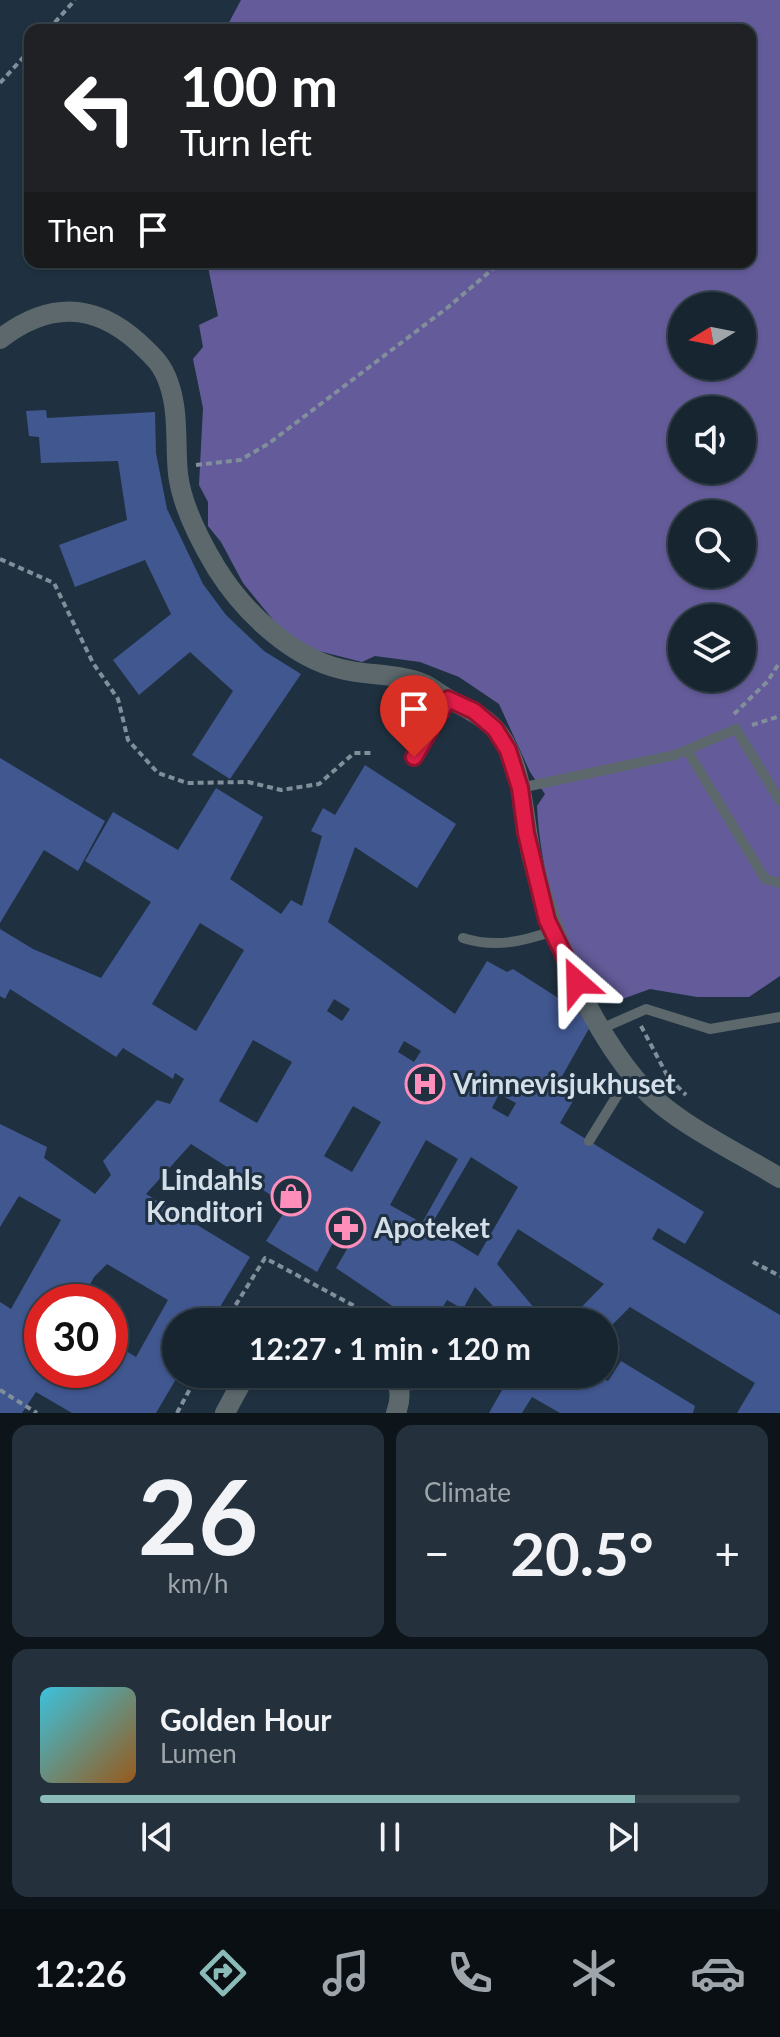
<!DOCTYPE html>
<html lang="en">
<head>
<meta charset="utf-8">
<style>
	:root { --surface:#172530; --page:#24313c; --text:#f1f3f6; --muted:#9ea5ab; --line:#36424c; --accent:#8bbbb9 }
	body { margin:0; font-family:Lato,sans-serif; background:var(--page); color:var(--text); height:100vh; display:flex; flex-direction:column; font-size:30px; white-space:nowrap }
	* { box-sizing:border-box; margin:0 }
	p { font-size:26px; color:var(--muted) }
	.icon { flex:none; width:44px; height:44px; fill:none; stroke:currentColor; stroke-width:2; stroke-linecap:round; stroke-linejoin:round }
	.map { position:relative; height:1413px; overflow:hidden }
	.sheet { display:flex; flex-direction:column; gap:12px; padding:12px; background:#0d141a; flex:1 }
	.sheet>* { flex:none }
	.guide { position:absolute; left:24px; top:24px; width:732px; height:244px; border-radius:16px; box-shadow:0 2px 6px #0004,0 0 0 2px var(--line); background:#202124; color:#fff; overflow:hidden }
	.needle { width:52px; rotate:260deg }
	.tools { position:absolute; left:668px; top:292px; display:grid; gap:16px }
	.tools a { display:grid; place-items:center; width:88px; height:88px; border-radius:50%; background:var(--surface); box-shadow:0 2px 6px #0004,0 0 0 2px var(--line); font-size:40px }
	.speed { position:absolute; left:24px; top:1284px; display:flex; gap:16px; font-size:40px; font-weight:700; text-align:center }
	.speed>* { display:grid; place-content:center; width:104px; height:104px; border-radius:50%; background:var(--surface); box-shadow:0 2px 6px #0004,0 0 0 2px var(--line); line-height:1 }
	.speed .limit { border:12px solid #d22; background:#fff; color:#111 }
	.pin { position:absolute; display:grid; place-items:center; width:68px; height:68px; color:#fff; margin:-82px -34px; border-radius:50% 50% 50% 0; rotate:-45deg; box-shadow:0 0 8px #0007 }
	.pin .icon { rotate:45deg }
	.me { position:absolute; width:88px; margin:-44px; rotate:335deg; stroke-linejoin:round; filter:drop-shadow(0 0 6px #0008) }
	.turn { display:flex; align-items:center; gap:28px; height:168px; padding:0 24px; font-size:36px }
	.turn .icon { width:104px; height:104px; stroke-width:2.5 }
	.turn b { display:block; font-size:56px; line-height:68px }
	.then { display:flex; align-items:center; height:76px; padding:0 24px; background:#0003; gap:16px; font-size:30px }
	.big { font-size:60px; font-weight:700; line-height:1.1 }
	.sheet .tile { flex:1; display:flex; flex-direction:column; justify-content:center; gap:12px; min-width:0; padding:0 28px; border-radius:16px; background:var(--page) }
	.sheet .dial { align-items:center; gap:0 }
	.dial b { font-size:104px; line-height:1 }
	.song { display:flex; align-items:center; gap:24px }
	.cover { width:96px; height:96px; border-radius:12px; background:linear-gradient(135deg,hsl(190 70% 55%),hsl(30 70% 35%)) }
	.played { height:8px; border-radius:4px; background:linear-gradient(90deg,var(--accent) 85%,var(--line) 85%) }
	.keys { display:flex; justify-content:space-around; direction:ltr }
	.heat { display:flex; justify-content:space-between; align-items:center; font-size:44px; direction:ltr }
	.sheet .tiles { flex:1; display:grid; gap:12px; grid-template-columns:1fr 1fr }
	.tile:last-child { grid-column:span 2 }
	.trip { position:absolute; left:162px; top:1308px; width:456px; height:80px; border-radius:40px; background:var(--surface); box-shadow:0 2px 6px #0004,0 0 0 2px var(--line); font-weight:700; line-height:80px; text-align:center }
	.tab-bar { display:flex; height:128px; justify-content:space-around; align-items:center; background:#090f13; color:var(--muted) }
	.tab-bar .icon { width:56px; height:56px }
	.tab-bar .selected { color:var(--accent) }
	.tab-bar b { font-size:36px; color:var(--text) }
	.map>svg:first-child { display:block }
</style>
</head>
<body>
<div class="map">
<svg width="780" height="1413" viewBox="0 0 780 1413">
	<rect width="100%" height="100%" fill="#1f3140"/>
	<path fill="#645c9a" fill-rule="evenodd" d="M241 0H780V976L749 997H697L650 989 617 1001 599 995C560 944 540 870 537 806L545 794 530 772 499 704 459 677 420 662 375 656 362 662 311 649 287 637 243 583 221 542 208 526V502L199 485 203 408 193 359 203 347 199 325 218 316 207 262H750V30H225ZM682 306H742V366H682ZM682 410H742V470H682ZM682 514H742V574H682ZM682 618H742V678H682Z"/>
	<g fill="#405790" fill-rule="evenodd">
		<polygon points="46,410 47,418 155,412 156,453 167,509 203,584 226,615 264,651 301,674 230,779 192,755 233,691 190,652 139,695 113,660 171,614 145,560 75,587 59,545 127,520 118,461 41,463 39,437 29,436 26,411"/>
		<polygon points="0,758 105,821 78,871 44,850 0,923"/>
		<path d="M365 765 456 824 417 888 355 847 328 922 455 1014 487 961 507 972 513 969 577 1010 591 1025 561 1078 580 1089 560 1123 704 1212 685 1244 658 1228 652 1239 780 1315V1413H737L755 1383 630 1307 604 1333V1322H567L604 1284 518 1229 497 1264 546 1322H508L475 1287 463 1309 447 1300 434 1322H416L336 1268 350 1244 338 1234 317 1272 266 1241 288 1206 191 1144 146 1194 250 1257 211 1322H176V1374H179L156 1413H72L36 1392 22 1413H0V1302L11 1309 61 1220 19 1196 0 1227V1124L47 1147 44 1158 95 1194 111 1175 103 1161 157 1100 170 1104 184 1079 175 1073 173 1079 123 1048 116 1057 10 989 5 999 0 996V929L33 949 101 978 151 902 85 861 113 812 178 850 216 788 263 817 230 879 281 914 291 900 302 906 322 836 311 831 323 808 335 815ZM200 923 244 950 196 1031 152 1004ZM334 999 350 1009 342 1021 327 1011ZM253 1040 292 1062 257 1123 219 1101ZM404 1041 421 1051 414 1062 398 1052ZM499 1094 516 1103 508 1117 492 1108ZM353 1106 381 1122 352 1172 324 1156ZM426 1140 458 1159 422 1223 390 1205ZM471 1157 518 1187 478 1256 430 1227ZM107 1264 168 1300 136 1357 110 1341V1370H42V1302H81L94 1277Z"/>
		<polygon points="621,1361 695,1406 693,1413 560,1413 532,1397 522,1413 489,1413 511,1374 594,1374 608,1381"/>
	</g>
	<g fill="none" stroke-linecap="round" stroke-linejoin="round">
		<g stroke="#818f9b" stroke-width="4" stroke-dasharray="6 4" stroke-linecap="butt">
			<polyline points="48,30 75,0"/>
			<polyline points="0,83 30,50"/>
			<polyline points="196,465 240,460 268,444 447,308 501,262"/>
			<polyline points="0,559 54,583 93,663 118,699 128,740 158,773 187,783 248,782 281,790 319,784 354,753 374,753"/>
			<polyline points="734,714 767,682 780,662"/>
			<polyline points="752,725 780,716"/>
			<polyline points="641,1026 668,1077 686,1095"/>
			<polyline points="753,1262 780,1276"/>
			<polyline points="225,1322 265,1258 384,1322"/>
			<polyline points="0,1390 37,1413"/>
			<polyline points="177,1413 198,1374"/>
		</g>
		<g stroke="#5c686c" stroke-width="10">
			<polyline points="687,750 765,879 780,883"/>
			<polyline points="414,757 448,699"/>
			<polyline points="520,788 675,755 736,729 780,801"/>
			<path d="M463 938C495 948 521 942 553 931"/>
			<polyline points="603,1028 646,1009 710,1029 780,1017"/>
			<polyline points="589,1141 631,1073"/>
			<polyline points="455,1322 468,1319 482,1322"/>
			<path d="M397 1387C424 1381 461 1390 482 1374"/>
		</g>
		<g stroke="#5c686c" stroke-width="20">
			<path d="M0 339C48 302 94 302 139 343 153 356 163 365 169 384 179 412 175 445 178 474 182 507 200 541 217 569 244 612 291 657 341 669 368 676 398 673 424 684 434 689 442 696 452 701 467 708 483 716 495 729 525 764 522 816 532 858 551 933 586 1020 636 1080 668 1120 736 1151 780 1178"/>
			<path d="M390 1374C402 1383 401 1400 396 1413"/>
			<polyline points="225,1413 246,1374"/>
		</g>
	</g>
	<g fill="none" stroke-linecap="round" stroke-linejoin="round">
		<g stroke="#92132f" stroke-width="20">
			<polyline id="route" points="414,757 448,699 474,711 495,729 508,750 520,788 526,833 547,920 577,982"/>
		</g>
		<use href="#route" stroke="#e11d48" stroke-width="14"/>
	</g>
	<defs>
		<g id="hospital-ring" transform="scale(2)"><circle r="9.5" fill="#1f3140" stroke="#ff8eba" stroke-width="1.5"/><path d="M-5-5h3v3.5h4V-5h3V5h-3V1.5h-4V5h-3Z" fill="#ff8eba"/></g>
		<g id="shop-ring" transform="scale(2)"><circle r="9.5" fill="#1f3140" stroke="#ff8eba" stroke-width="1.5"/><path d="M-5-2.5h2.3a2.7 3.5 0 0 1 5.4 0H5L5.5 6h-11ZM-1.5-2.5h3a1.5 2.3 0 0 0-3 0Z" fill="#ff8eba"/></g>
		<g id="pharmacy-ring" transform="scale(2)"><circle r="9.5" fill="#1f3140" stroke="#ff8eba" stroke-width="1.5"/><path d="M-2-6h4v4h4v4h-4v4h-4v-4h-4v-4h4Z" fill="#ff8eba"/></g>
	</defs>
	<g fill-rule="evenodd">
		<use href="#hospital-ring" x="425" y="1084"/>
		<use href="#shop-ring" x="291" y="1196"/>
		<use href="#pharmacy-ring" x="346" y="1228"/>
	</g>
	<g text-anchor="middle" stroke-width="6" stroke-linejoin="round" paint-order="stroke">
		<g font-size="28" font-weight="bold" fill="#d3dee8" stroke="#1f3140" text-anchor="start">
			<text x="453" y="1094">Vrinnevisjukhuset</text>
			<text x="263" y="1190" text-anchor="end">Lindahls<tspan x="263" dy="32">Konditori</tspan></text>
			<text x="374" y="1238">Apoteket</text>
		</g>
	</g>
</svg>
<div class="tools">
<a><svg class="needle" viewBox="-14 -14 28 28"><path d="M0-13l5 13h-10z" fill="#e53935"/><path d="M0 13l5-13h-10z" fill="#9ea5ab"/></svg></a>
<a><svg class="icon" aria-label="sound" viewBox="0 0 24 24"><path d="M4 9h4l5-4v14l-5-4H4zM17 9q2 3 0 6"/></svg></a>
<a><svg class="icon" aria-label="search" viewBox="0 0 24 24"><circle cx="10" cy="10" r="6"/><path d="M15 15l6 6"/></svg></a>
<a><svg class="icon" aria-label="layers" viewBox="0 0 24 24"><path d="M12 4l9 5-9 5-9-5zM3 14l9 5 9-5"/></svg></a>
</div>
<div class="speed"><div class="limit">30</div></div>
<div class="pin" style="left:414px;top:757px;background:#d93025"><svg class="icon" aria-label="arrive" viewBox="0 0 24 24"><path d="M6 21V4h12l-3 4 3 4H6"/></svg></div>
<svg class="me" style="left:577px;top:982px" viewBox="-20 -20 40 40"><path d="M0-17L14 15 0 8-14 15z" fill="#e11d48" stroke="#fff" stroke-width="4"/></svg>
<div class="trip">12:27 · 1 min · 120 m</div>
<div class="guide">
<div class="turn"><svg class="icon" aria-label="left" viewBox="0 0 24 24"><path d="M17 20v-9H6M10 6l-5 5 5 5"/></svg><div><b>100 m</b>Turn left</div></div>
<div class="then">Then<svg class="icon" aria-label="arrive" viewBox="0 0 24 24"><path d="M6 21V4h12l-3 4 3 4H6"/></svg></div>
</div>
</div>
<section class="sheet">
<div class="tiles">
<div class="tile dial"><b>26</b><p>km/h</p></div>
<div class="tile"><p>Climate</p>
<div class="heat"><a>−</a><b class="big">20.5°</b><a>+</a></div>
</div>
<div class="tile">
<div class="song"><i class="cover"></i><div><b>Golden Hour</b><p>Lumen</p></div></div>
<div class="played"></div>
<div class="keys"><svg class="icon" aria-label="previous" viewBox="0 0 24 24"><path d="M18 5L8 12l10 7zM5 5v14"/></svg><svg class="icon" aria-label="pause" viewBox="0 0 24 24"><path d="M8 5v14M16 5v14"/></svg><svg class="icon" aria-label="next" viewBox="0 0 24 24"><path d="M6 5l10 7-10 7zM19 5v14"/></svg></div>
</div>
</div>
</section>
<nav class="tab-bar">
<b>12:26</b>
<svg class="icon selected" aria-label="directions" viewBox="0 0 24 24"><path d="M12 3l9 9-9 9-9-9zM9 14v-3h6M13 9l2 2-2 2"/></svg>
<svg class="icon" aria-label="music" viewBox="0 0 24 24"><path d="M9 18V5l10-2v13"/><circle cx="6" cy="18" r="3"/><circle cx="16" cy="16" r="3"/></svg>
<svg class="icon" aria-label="phone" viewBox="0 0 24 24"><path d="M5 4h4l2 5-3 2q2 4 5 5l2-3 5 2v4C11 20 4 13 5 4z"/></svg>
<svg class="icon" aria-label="climate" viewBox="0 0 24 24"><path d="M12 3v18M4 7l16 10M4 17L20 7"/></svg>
<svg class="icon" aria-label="car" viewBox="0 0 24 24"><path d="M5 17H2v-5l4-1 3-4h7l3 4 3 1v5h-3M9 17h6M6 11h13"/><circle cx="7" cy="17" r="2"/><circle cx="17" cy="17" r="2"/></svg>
</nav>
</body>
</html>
